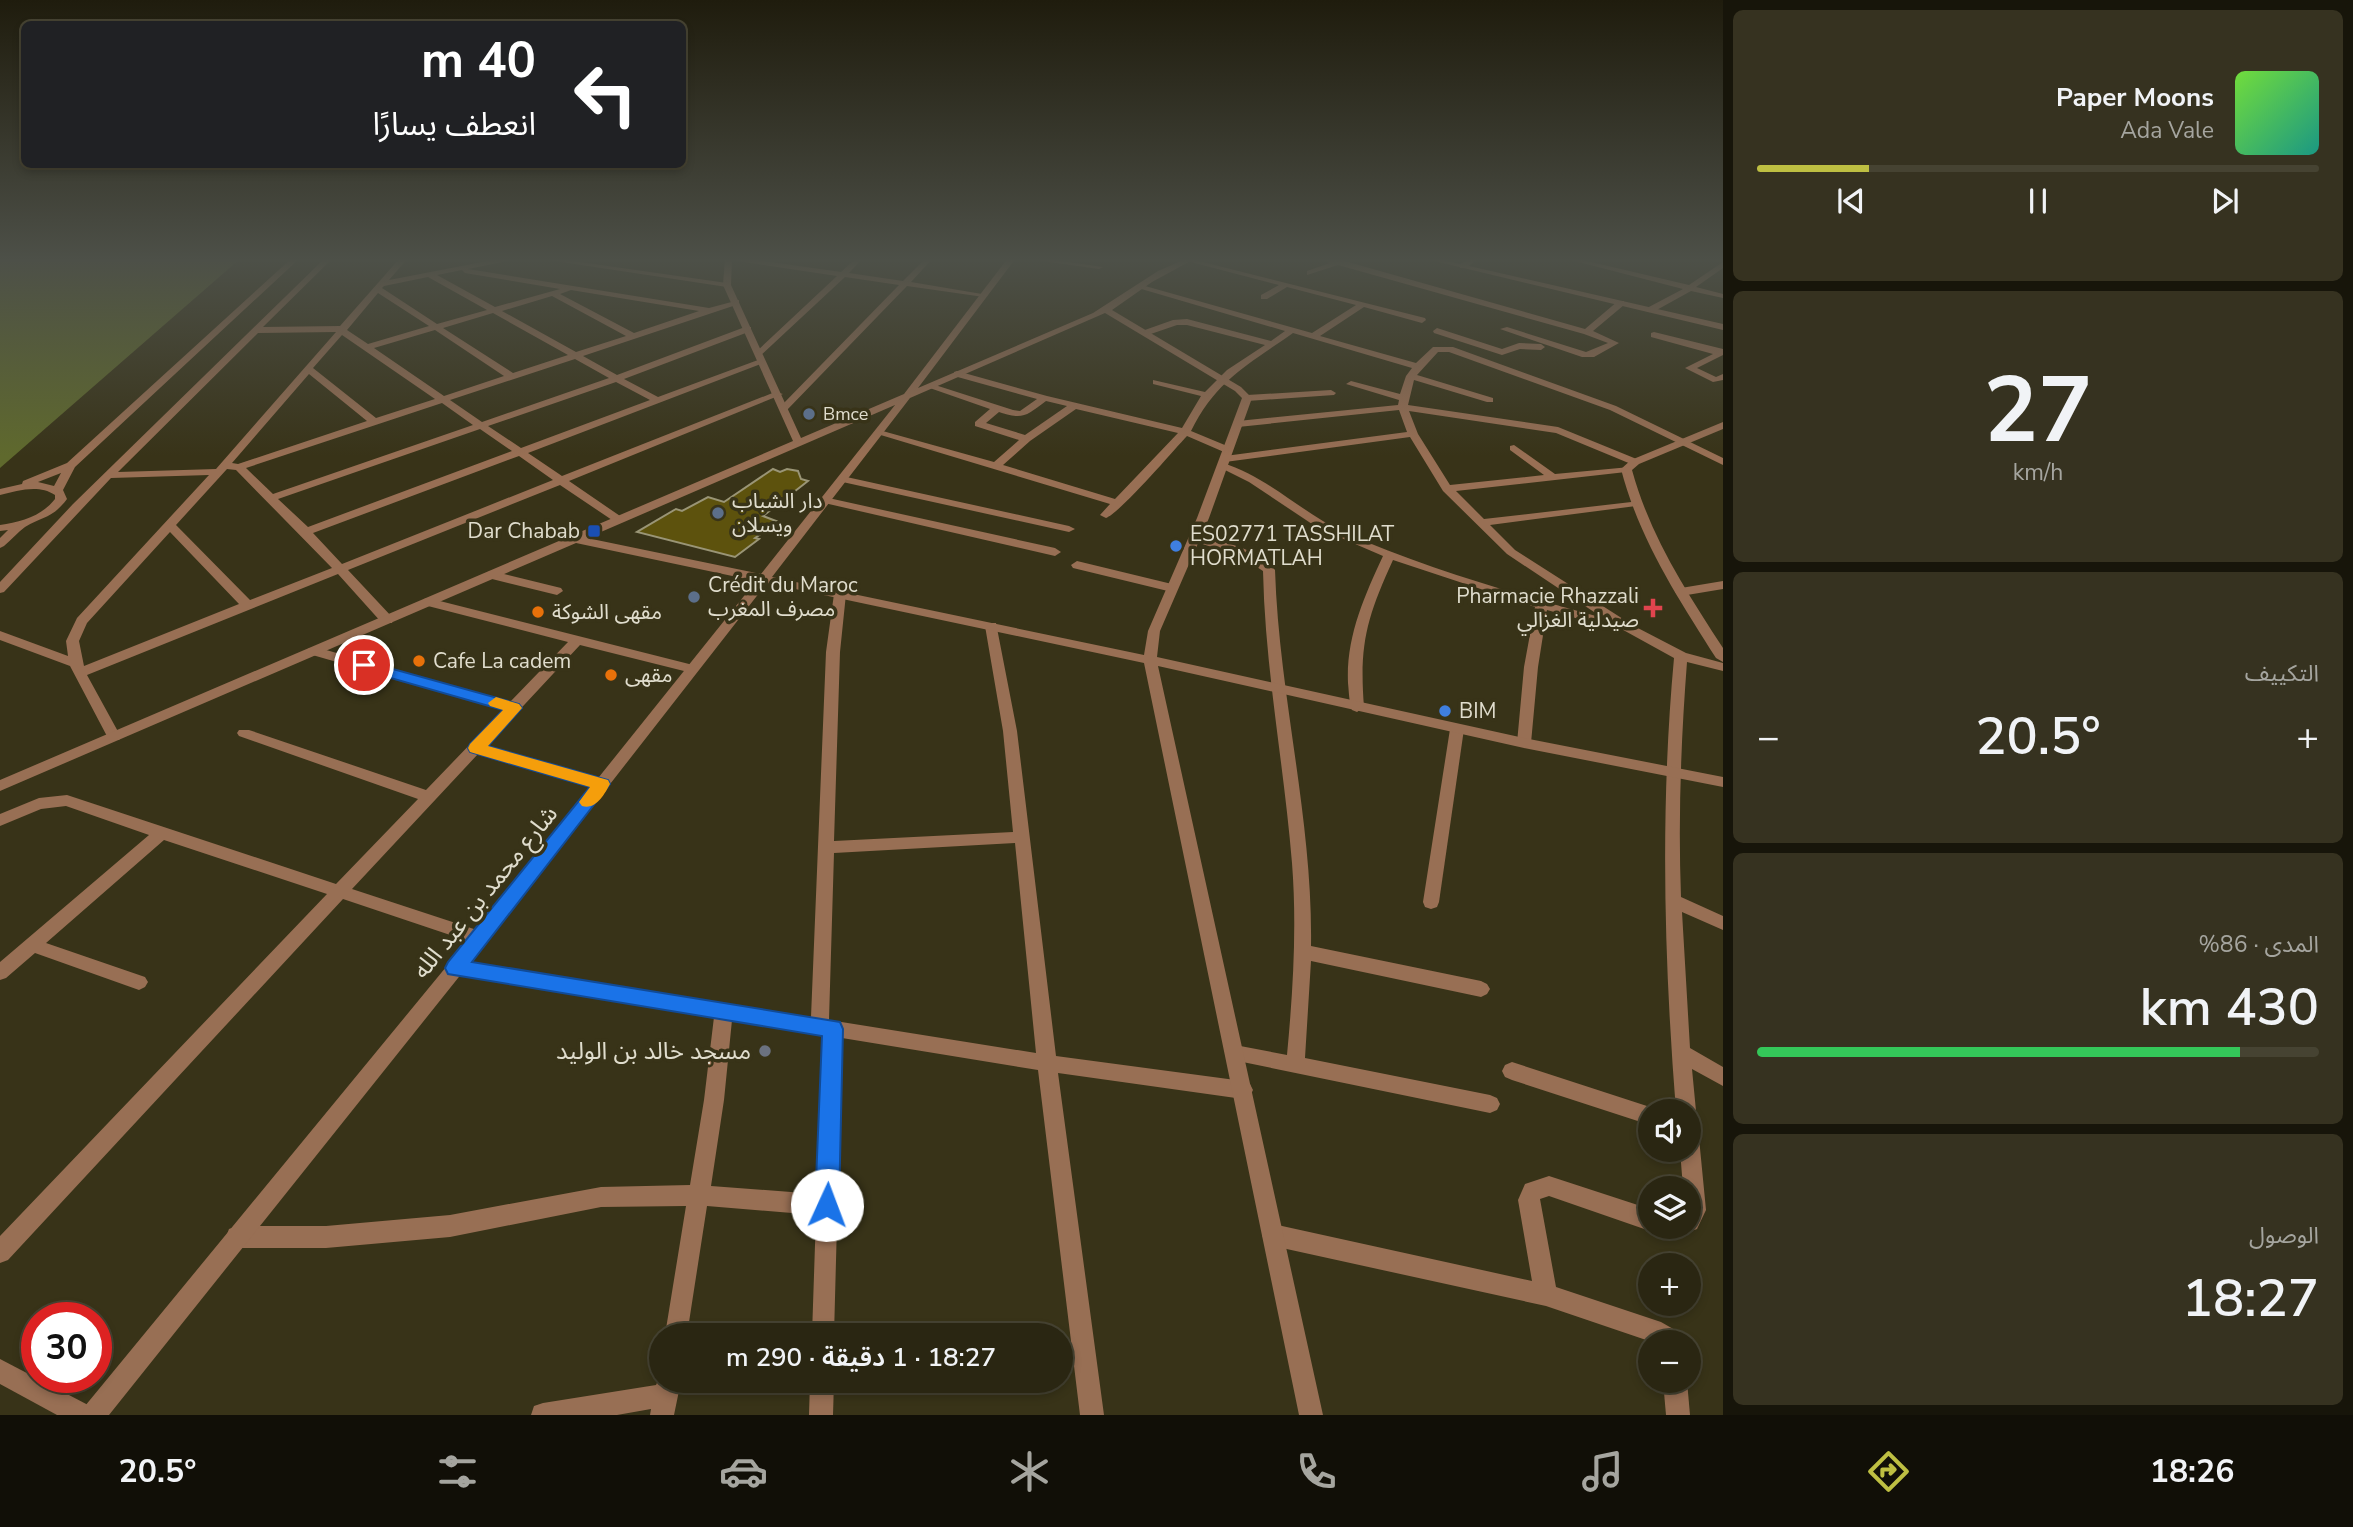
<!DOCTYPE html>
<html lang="ar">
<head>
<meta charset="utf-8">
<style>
	:root { --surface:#2a2612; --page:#363220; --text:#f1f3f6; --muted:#a5a59f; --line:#464332; --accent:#bebf42 }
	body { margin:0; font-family:"Nunito Sans","Noto Sans Arabic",sans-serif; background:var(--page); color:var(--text); direction:rtl; height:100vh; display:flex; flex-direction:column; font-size:26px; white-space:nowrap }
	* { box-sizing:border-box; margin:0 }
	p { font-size:23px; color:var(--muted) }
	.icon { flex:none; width:38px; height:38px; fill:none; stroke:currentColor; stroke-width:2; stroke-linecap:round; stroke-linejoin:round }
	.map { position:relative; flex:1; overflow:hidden; direction:ltr }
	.sheet { display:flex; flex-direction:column; gap:10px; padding:10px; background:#17150a; width:630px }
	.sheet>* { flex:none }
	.banner { position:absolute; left:21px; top:21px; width:665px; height:147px; border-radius:10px; box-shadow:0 4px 10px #0003,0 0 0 2px var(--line); direction:rtl; background:#202124; color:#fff; overflow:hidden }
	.fabs { position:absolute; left:1638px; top:1099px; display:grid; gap:14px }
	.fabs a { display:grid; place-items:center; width:63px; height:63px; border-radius:50%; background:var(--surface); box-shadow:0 4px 10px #0003,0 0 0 2px var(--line); font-size:35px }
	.speed { position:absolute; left:21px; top:1302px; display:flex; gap:14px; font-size:35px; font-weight:700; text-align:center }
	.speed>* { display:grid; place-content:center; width:91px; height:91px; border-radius:50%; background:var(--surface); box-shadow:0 4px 10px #0003,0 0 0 2px var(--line); line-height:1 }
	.speed .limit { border:10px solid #d22; background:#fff; color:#111 }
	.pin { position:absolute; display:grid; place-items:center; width:60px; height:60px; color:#fff; margin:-30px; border:4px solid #fff; border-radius:50%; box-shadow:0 2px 7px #0007 }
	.me { position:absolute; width:77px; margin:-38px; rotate:2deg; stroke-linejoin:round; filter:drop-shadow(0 0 5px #0008) }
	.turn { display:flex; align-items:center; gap:24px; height:147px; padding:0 35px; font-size:32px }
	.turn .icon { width:91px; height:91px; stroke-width:2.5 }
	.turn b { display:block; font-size:49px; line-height:60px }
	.big { font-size:52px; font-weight:600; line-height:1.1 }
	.sheet .tile { flex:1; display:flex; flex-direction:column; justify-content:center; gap:10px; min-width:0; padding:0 24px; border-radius:10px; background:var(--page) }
	.sheet .dial { align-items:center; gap:0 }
	.dial b { font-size:91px; line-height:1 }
	.song { display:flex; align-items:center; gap:21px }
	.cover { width:84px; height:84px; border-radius:10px; background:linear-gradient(135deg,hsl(100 70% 55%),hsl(170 70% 35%)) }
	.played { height:7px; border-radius:4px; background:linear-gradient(90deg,var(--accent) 20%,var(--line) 20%) }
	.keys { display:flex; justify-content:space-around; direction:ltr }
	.heat { display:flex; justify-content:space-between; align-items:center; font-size:38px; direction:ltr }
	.charge { height:10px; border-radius:5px; background:linear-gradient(90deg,#34c759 86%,var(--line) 0) }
	.trip { position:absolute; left:649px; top:1323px; width:424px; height:70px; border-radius:35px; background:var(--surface); box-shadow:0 4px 10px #0003,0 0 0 2px var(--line); font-weight:600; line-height:70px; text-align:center; direction:rtl }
	.tab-bar { display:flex; height:112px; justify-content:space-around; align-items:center; background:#110f07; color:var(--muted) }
	.tab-bar .icon { width:49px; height:49px }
	.tab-bar .current { color:var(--accent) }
	.tab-bar b { font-size:32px; color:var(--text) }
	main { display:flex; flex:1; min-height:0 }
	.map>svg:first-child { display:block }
</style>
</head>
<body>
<main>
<section class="sheet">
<div class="tile">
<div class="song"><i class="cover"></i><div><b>Paper Moons</b><p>Ada Vale</p></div></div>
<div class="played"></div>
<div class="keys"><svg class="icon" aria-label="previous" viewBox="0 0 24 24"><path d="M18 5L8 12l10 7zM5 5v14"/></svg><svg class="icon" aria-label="pause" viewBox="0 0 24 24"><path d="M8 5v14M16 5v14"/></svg><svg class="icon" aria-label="next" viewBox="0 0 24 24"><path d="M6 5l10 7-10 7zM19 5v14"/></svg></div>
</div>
<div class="tile dial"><b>27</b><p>km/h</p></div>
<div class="tile"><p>التكييف</p>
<div class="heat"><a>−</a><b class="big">20.5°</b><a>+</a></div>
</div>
<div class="tile"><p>المدى · 86%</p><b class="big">430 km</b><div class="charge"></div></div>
<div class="tile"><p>الوصول</p><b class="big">18:27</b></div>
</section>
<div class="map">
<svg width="1723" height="1415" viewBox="0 0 1723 1415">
	<rect width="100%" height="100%" fill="#383318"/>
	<polygon fill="#5f692d" points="0,258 241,258 0,468"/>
	<polygon fill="#5d520d" stroke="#9a9576" stroke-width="2" points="773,469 780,472 787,469 798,471 801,479 808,481 763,516 776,521 760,530 765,531 755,538 759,539 735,557 637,532 676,509 682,511 708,497 724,502"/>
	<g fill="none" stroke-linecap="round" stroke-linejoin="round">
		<polygon fill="#986f54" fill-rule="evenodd" points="1663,1381 1687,1381 1690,1415 1666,1415"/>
		<g fill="#986f54" fill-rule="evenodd">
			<path d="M325 258H333L263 327 340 326 400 258H408L389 280 503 258H515L512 260 468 269 709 308 739 300V304L583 356 617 375 745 327H751V331L624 379 658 397 758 360 766 362 528 453 562 476 775 392 783 394 569 481 623 518V522H615L560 485 348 570 392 617 393 620 392 623H382L338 574 87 675 121 737 119 740H109L70 666 0 640V631L68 656 66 641 77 618 209 475 111 478 4 592 0 593V582L73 504ZM462 270 465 273 560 289 495 307 437 275ZM428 277 487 310 437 324 382 288 384 286ZM571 290 699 311 634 333 560 294ZM378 293 429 326 368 344 347 330ZM552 296 626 336 576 352 502 311ZM493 313 568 355 513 373 443 328ZM435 330 504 376 444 396 374 348ZM336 332 216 469 118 472 258 333ZM342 335 435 399 376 418 313 368ZM575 359 609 378 482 422 450 400ZM309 374 367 421 238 464 232 463ZM616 382 650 400 521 448 488 426ZM442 403 473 425 273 494 246 468ZM480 429 512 451 308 527 278 499ZM519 456 553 480 342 564 313 533ZM227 469 236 470 332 568 250 600 176 525ZM170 532 239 604 84 666 79 641 87 623Z"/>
			<polygon points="535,258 552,258 727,283 731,285 727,287"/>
			<polygon points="728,258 743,258 841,272 856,258 863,258 849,273 903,281 926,258 933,258 911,282 988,295 984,297 907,286 787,410 781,410 781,406 899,285 845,277 759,357 755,354 756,352 837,276 731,260"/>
			<polygon points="1021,258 1040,258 1103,267 1099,269"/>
			<path d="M1187 258 1425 318 1426 320 1422 323 1364 307 1320 336 1416 363 1433 347H1453L1616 406 1723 458V465L1610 410 1449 352H1438L1417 375 1493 398V402H1487L1414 380 1408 405 1558 427 1639 460V464H1631L1556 433 1409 411 1418 434 1450 485 1544 475 1510 450V446L1514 445 1555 474 1630 467V471L1626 472 1456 491 1484 519 1640 501V505L1636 506 1490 525 1515 550 1634 626 1686 653 1723 663V671L1687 662C1681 740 1678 819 1681 897L1723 916V930L1682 912 1690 1048 1723 1067V1086L1692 1069 1696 1111 1693 1117 1689 1119V1111H1676C1664 959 1660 809 1674 658L1616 626 1611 628 1547 610 1538 667 1531 743 1529 746H1519L1517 743 1524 667 1535 607 1393 560C1367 617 1359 644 1364 707L1357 712 1352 710C1349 702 1349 692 1348 683 1346 637 1364 597 1383 556L1318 528 1249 482 1217 466 1222 463C1267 476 1301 512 1343 532 1427 569 1516 594 1603 618L1507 554 1443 491 1410 437 1225 462 1220 459 1225 456 1407 432 1399 410 1238 427 1233 424 1238 421 1398 405 1399 400 1346 384 1351 381 1400 394 1406 376 1412 368 1293 333C1249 364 1216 380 1191 431L1232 448V452H1224L1187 436C1172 452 1121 512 1106 518L1100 515 1110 504 874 433 879 430 994 462 1019 440 975 426V422L990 409 924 386 932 384 1013 410 1020 411 1037 399 954 376V372L957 371 1047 396 1182 428 1201 396 1153 384V380L1205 392 1227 370 1265 345 1187 325H1177L1145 336 1141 333 1142 331 1173 320 1187 319 1271 341 1285 331 1138 288V284L1312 333 1356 305 1287 287 1267 299H1261V295L1279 285 1187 261ZM1046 401 1067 406 1025 435 986 423 999 412C1023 420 1026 416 1046 401ZM1076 409 1178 433 1115 499 1003 465 1030 441Z"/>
			<polygon points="1319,258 1341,260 1585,329 1618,301 1624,301 1624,305 1593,331 1619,343 1594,357 1582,357 1500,329 1507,327 1586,352 1608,343 1584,334 1338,265 1307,275 1307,271 1330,263"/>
			<polygon points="1471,258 1479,258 1466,268 1460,268 1460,264"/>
			<polygon points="1563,258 1574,258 1689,285 1723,262 1723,268 1696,287 1723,294 1723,298 1691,291 1653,312 1647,312 1647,308 1683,289"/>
			<polygon points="1437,328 1502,349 1519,343 1541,344 1545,347 1541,350 1520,349 1502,355 1434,333 1433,331"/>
			<polygon points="1654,332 1723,349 1723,355 1697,368 1716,377 1723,374 1723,380 1713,382 1685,368 1713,354 1651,337 1651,333"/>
			<polygon points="1331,390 1336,393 1334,395 1247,401 1242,398 1247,395"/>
			<polygon points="842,476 1069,526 1075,529 1069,532 838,481 837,479"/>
			<polygon points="824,497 1055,548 1061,552 1055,556 820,502 818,500"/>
			<path d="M1194 535C1222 542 1256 547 1275 570 1279 696 1313 820 1311 946L1481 981 1487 984 1490 989 1487 994 1481 997 1311 961 1305 1058 1490 1095 1497 1098 1500 1104 1497 1110 1490 1113 1228 1059 1226 1053 1228 1047 1235 1045 1287 1055C1293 991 1297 927 1292 863 1284 765 1265 669 1263 571L1240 556 1190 540V536Z"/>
			<polygon points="1077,561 1176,585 1178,588 1172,592 1073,568 1071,565"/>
			<polygon points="492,571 561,588 563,591 557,595 488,578 486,575 488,572"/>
			<polygon points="1723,581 1723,589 1681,596 1675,592 1681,588"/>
			<path d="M840 590 846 594 840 652 834 841 1013 832 1003 731 985 626 986 623H996L1017 731 1056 1056 1243 1081 1250 1084 1253 1090 1250 1096 1243 1099 1058 1073 1104 1415H1080L1038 1070 842 1038 834 1335H812L816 1215 707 1206 687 1335H665L686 1206 601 1207 450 1237 326 1248H237L229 1245 226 1237 229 1229 237 1226H326L450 1215 601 1187 690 1185 704 1100 714 1017 455 975 449 973 446 968 449 963 455 961 811 1017 826 652 834 594ZM1015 843 1036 1053 829 1020 834 853ZM732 1020 823 1035 817 1194 711 1186 724 1100Z"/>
			<polygon points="428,598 697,666 699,669 692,673 580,645 486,746 607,780 610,784 607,788 602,789 478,754 352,889 486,933 489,938 486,943 480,945 343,899 8,1260 0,1263 0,1236 327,894 164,840 46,943 145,977 148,982 145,987 139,990 35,953 6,978 0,980 0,962 149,835 66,806 41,809 0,826 0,814 39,798 67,795 336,884 418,799 239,736 237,733 239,730 249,730 426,790 503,710 309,654 307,651 309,648 319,648 510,702 568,642 424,605 422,602 424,599"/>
			<polygon points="1457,724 1464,729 1439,902 1437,907 1431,909 1425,907 1423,902 1450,729"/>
			<polygon points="1512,1062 1650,1107 1658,1111 1650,1111 1650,1125 1512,1080 1505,1077 1502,1071 1505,1065"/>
			<polygon points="1689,1128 1696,1131 1699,1138 1706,1210 1697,1229 1689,1232 1681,1227 1689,1227 1689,1188 1683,1188 1680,1150 1689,1150"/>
			<polygon points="1549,1176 1650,1209 1650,1227 1658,1227 1650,1231 1549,1196 1540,1199 1556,1287 1661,1322 1675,1330 1678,1338 1677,1342 1652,1342 1546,1306 1273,1246 1265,1243 1262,1235 1265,1227 1273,1224 1532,1281 1518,1200 1525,1184"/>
			<polygon points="0,1359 90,1406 93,1415 57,1415 0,1384"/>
			<polygon points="662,1372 662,1381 681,1381 674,1415 650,1415 651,1409 617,1415 531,1415 534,1406 543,1403 656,1385"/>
			<polygon points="810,1381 834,1381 833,1415 809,1415"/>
		</g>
		<g fill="#986f54" fill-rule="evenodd">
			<path d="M292 258H300L75 467 63 490 67 499C52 519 43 516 25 527 18 532 11 540 4 546L0 548V538L8 530 0 531V525C21 522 42 516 55 499V495C38 484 18 491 0 495V489L22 484 23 481 67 463ZM61 473 54 486 38 482Z"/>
			<path d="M725 258H732L731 285 801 438 904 394 1008 258H1016L918 388 1093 313 1158 271 1188 258H1196L1152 282 1112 310 1241 387 1252 398 1209 518 1160 631 1157 657 1524 738 1723 777V787L1524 748 1158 666 1323 1415H1299L1144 663 767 583 486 943 109 1415H82L85 1406 474 933 756 581 576 543 0 791V780L793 441 723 285ZM1105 313 1235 391 1242 398 1197 518 1148 631 1144 655 772 577 910 398ZM895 405 761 574 587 538Z"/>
			<polygon points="1422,258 1434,258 1723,324 1723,330"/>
			<path d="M1723 422V429L1639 464 1632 470C1650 536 1686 591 1723 648V662L1716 658C1678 598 1639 539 1621 469L1631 460Z"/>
		</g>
	</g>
	<linearGradient id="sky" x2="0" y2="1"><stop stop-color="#1f1c0d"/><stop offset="0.57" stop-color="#4d5048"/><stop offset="1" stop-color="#4d5048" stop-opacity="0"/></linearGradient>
	<rect width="1723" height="456" fill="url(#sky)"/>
	<polygon fill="#1a73e8" stroke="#114b97" stroke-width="2" points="364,661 519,704 522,708 519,711 488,746 608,780 610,784 472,962 840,1022 843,1029 839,1205 836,1214 827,1217 819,1214 815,1205 822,1036 448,974 445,968 448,962 590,787 470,752 468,748 470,744 503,710 359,669 357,665"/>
	<path fill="#f59e0b" d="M496 697 519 704 522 708 488 746 608 780 610 784C604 795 596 810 582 806L579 802 590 787 470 752 468 748 470 744 503 710 490 706 488 703Z"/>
	<g fill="#5c6f8a" stroke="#383318" stroke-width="2.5">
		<circle cx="809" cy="414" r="7"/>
		<circle cx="718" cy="513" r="7"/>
		<circle cx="694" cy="597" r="7"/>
	</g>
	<rect fill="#1a4fb4" stroke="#383318" stroke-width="2.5" x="587" y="524" width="14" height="14" rx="3.5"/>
	<g fill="#3f7fe0" stroke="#383318" stroke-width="2.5">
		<circle cx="1176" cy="546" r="7"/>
		<circle cx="1445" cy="711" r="7"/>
	</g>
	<path fill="#e0444e" stroke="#383318" stroke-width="2.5" d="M1649.5 597.5h7v7h7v7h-7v7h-7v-7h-7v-7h7z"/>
	<g fill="#e8710a" stroke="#383318" stroke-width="2.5">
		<circle cx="538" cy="612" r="7"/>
		<circle cx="419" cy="661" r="7"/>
		<circle cx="611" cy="675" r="7"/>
	</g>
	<circle fill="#6b7280" stroke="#383318" stroke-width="2.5" cx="765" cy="1051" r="7"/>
	<g text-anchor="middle" stroke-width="7" stroke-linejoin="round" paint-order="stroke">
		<g font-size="18" fill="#e0ddcd" stroke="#383318" text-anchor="start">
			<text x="823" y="420">Bmce</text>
		</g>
		<g font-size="21" fill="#e0ddcd" stroke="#383318" text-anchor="start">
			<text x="732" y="508">دار الشباب<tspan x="732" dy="24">ويسلان</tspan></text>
			<text x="580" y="538" text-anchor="end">Dar Chabab</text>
			<text x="1190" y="541">ES02771 TASSHILAT<tspan x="1190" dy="24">HORMATLAH</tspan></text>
			<text x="708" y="592">Crédit du Maroc<tspan x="708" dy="24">مصرف المغرب</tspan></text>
			<text x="1639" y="603" text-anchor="end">Pharmacie Rhazzali<tspan x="1639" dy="24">صيدلية الغزالي</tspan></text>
			<text x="552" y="619">مقهى الشوكة</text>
			<text x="433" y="668">Cafe La cadem</text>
			<text x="625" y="682">مقهى</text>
			<text x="1459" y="718">BIM</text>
		</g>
		<g font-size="24" fill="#e0ddcd" stroke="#383318">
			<text transform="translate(485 892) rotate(-51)" y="8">شارع محمد بن عبد الله</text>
		</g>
		<g font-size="24" fill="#e0ddcd" stroke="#383318" text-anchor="end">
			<text x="751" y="1059">مسجد خالد بن الوليد</text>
		</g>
	</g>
</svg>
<div class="fabs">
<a><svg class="icon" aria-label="sound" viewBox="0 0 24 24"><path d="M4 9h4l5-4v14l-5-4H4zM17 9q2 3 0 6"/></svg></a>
<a><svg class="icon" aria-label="layers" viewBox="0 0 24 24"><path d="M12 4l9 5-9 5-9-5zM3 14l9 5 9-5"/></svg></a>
<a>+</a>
<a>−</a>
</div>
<div class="speed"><div class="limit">30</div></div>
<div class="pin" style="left:364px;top:665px;background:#d93025"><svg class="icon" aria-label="arrive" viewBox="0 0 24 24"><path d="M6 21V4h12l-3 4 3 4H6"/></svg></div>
<svg class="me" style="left:827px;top:1205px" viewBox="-20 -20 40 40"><circle r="19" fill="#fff"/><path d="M0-13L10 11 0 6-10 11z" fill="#1a73e8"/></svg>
<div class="trip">18:27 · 1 دقيقة · 290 m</div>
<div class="banner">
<div class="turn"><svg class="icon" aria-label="left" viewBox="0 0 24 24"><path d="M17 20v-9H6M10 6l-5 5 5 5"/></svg><div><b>40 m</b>انعطف يسارًا</div></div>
</div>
</div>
</main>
<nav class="tab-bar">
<b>18:26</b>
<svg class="icon current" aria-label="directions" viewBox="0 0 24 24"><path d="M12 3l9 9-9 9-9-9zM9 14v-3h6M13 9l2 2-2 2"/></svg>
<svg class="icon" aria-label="music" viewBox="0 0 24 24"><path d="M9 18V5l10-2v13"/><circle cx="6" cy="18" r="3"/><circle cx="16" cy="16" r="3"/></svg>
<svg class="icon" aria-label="phone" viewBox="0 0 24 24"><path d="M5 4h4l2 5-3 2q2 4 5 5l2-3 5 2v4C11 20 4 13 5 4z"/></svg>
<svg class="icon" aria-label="climate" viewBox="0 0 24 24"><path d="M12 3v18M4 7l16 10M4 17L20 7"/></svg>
<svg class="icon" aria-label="car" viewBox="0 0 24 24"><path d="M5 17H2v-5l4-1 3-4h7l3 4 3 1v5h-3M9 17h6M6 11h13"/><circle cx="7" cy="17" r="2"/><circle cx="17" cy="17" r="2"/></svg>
<svg class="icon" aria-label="filters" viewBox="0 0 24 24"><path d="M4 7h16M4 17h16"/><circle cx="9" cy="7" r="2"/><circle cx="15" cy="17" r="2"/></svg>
<b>20.5°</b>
</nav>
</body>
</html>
